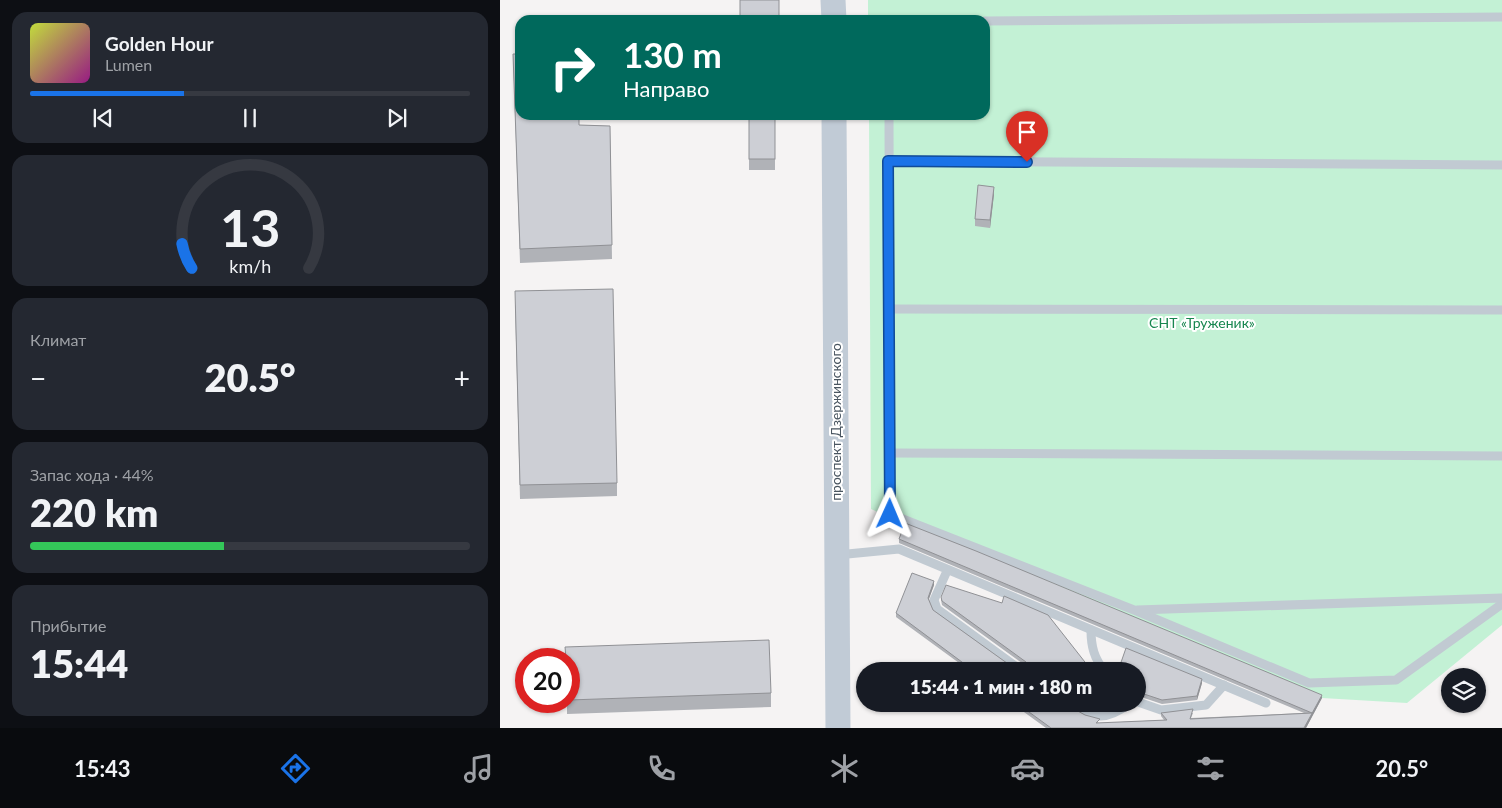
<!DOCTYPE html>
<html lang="ru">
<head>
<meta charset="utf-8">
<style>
	:root { --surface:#171b24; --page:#242831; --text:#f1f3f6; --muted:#9ea1a6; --line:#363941; --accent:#1a73e8 }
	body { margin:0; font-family:Lato,sans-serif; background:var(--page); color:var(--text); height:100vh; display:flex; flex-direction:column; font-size:19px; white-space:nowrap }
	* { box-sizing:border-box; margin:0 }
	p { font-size:16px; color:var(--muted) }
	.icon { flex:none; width:28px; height:28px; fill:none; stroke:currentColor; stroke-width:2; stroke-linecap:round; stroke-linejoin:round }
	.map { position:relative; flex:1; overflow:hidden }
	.sheet { display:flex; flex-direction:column; gap:12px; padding:12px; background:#0d0f14; width:500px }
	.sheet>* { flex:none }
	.hud { position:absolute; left:15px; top:15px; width:475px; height:105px; border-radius:15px; box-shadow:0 1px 4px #0004; background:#00695c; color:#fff; overflow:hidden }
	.buttons { position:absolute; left:941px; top:668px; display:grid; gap:10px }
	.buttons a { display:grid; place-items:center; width:45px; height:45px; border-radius:50%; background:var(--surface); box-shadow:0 1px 4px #0004; font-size:25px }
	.speed { position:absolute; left:15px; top:648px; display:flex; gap:10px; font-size:25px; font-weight:700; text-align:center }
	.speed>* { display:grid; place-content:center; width:65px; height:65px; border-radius:50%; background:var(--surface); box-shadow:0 1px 4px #0004; line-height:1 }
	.speed .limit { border:8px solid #d22; background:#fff; color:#111 }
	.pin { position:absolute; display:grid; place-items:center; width:42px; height:42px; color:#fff; margin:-51px -21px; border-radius:50% 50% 50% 0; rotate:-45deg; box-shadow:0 0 5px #0007 }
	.pin .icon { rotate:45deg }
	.me { position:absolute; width:55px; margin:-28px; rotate:1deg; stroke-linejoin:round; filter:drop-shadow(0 0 4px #0008) }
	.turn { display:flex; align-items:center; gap:18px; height:105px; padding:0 25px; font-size:22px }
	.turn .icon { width:65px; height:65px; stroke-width:2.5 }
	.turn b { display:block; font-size:35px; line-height:42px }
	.big { font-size:38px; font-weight:800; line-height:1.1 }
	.sheet .tile { flex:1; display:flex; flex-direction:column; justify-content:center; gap:8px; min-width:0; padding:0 18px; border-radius:15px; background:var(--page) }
	.sheet .dial { align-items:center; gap:0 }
	.dial svg { height:130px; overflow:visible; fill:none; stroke:var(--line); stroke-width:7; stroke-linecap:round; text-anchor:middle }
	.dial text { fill:var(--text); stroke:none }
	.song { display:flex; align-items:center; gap:15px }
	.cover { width:60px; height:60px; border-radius:8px; background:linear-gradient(135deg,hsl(70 70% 55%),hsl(310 70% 35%)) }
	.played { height:5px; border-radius:2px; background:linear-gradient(90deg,var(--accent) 35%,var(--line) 35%) }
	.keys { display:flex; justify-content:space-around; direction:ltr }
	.heat { display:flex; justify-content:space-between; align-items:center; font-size:28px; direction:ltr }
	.charge { height:8px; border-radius:4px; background:linear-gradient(90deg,#34c759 44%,var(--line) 0) }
	.trip { position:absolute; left:356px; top:662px; width:290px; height:50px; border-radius:25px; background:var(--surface); box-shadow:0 1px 4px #0004; font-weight:800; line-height:50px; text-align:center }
	.menu { display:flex; height:80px; justify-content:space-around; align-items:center; background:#090b0e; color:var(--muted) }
	.menu .icon { width:35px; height:35px }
	.menu .current { color:var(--accent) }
	.menu b { font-size:22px; color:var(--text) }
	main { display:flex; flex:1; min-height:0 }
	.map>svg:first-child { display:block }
</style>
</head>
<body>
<main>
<section class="sheet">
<div class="tile">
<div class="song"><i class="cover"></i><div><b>Golden Hour</b><p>Lumen</p></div></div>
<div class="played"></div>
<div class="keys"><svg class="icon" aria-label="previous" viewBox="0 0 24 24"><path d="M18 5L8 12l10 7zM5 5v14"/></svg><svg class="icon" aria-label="pause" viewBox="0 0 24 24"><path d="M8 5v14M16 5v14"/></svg><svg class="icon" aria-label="next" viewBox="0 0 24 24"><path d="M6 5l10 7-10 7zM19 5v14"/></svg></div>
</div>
<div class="tile dial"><svg viewBox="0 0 100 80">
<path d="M14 69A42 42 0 1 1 86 69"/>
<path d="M14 69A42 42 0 0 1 8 54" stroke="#1a73e8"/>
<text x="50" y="56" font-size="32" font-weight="700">13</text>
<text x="50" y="72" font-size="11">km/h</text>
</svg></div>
<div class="tile"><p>Климат</p>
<div class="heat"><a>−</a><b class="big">20.5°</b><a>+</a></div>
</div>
<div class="tile"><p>Запас хода · 44%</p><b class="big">220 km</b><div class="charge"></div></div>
<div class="tile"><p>Прибытие</p><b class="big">15:44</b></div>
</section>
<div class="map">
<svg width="1002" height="728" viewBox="0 0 1002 728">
	<rect width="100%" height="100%" fill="#f5f3f3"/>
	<polygon fill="#c3f1d5" points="368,0 1002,0 1002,625 907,703 822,698 406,525 371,509 369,115 485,115 485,20 368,20"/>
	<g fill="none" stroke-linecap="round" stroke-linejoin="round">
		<g stroke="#c1cad2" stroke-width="9">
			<polyline points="485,21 1002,17"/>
			<polyline points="389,115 390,514 634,610 809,683 896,680 1002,604"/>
			<polyline points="388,161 1002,165"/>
			<polyline points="389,309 1002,310"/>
			<polyline points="391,453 1002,456"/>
			<polyline points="337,555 399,549 766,703"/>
			<polyline points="447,571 434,600 437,609 522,671"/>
			<polyline points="637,610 1002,598"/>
			<path d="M591 630C591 646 594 659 605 671"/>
			<polyline points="638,702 661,710 706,705 724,685"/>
			<path d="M571 704C595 719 606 721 629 704"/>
		</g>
		<g stroke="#c1cbd6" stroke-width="25">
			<polyline points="333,0 334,20"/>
			<polyline points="334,115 338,728"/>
		</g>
	</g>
	<g fill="#b0b2b7">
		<polygon points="13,54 79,125 110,126 112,259 20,263"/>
		<rect x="249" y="115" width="26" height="55"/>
		<polygon points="494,194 490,228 475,226 475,219"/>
		<polygon points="15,304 117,483 117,496 20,499"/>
		<polygon points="399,539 822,698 806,728 546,728 513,704 566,704 567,705 599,723 664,720 661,716 661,713 693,713 691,718 804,713 399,543"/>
		<polygon points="434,585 429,599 433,610 518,671 470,671 396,617 396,613"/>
		<polygon points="441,597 592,671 527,671 526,666 442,605 441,600"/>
		<polygon points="65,647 271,693 271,707 67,714 67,701 69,701 69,659 65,659"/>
		<polygon points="638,671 702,683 697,700 662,704 644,698 638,690"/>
		<polygon points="584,704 615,704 612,707 606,709 595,709"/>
	</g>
	<g fill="#909195">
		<polygon points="494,187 494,194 490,228 490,220"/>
		<polygon points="434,581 434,585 428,601 428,598"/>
		<polygon points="702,679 702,683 697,700 697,696"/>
		<polygon points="822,695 822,698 806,728 804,728"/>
		<polygon points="611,704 615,704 612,707 606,709 606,706"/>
	</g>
	<g fill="#cdcfd5" stroke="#909195">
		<rect x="240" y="0" width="39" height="20"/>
		<polygon points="13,54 20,54 20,115 79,115 79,125 110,126 112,245 20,249"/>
		<rect x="249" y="115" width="26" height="44"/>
		<polygon points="478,185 494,187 490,220 475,219"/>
		<polygon points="113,289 117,483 20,485 15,291"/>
		<polygon points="405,523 476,551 822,695 804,728 551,728 518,704 566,704 567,705 585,715 600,719 596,723 667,720 661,713 693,709 690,719 812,713 399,539"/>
		<polygon points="412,573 434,581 428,598 433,610 518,671 474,671 396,613"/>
		<polygon points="446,585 502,603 504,596 548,615 592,671 526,671 527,671 526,662 442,601 441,597"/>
		<polygon points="269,640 271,693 69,700 69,659 66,659 65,647"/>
		<polygon points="626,648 702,679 697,696 662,700 644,694 638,686 638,671 618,671"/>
		<polygon points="592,704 611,704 606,706 595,705"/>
	</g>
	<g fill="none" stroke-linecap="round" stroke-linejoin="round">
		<g stroke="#114b97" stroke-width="12">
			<polyline id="route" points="390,514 388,161 527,162"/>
		</g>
		<use href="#route" stroke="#1a73e8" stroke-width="9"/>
	</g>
	<g text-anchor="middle" stroke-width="4" stroke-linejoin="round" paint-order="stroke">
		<g font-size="14" fill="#17864f" stroke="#fff">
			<text x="702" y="328">СНТ «Труженик»</text>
		</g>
		<g font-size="14" fill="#4a5661" stroke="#fff">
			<text transform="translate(336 422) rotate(-90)" y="5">проспект Дзержинского</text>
		</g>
	</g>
</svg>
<div class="buttons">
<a><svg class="icon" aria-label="layers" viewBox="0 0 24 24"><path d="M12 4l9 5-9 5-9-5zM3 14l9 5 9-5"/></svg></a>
</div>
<div class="speed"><div class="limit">20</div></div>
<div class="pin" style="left:527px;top:162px;background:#d93025"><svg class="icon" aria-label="arrive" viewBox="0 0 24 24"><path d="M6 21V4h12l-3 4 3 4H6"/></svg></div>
<svg class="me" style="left:390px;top:514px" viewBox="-20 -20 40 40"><path d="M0-17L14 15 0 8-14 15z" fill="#1a73e8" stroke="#fff" stroke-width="4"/></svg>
<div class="trip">15:44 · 1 мин · 180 m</div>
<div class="hud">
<div class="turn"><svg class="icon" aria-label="right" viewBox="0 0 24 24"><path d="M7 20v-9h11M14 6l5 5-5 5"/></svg><div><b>130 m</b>Направо</div></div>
</div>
</div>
</main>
<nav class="menu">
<b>15:43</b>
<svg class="icon current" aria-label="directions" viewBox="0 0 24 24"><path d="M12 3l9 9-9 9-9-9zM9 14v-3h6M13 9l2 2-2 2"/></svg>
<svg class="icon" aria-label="music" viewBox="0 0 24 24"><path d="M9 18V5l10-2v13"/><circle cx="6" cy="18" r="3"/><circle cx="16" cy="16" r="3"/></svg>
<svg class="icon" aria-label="phone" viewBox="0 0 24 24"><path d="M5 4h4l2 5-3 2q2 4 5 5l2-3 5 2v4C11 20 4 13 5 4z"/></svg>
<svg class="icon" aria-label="climate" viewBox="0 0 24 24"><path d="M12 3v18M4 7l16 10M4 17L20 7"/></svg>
<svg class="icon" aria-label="car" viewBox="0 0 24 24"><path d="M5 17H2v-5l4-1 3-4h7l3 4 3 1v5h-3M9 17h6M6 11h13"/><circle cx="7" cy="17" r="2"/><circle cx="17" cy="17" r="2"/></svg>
<svg class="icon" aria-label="filters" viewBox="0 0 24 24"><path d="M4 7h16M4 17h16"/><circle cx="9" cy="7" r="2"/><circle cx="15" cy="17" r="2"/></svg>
<b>20.5°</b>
</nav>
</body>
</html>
